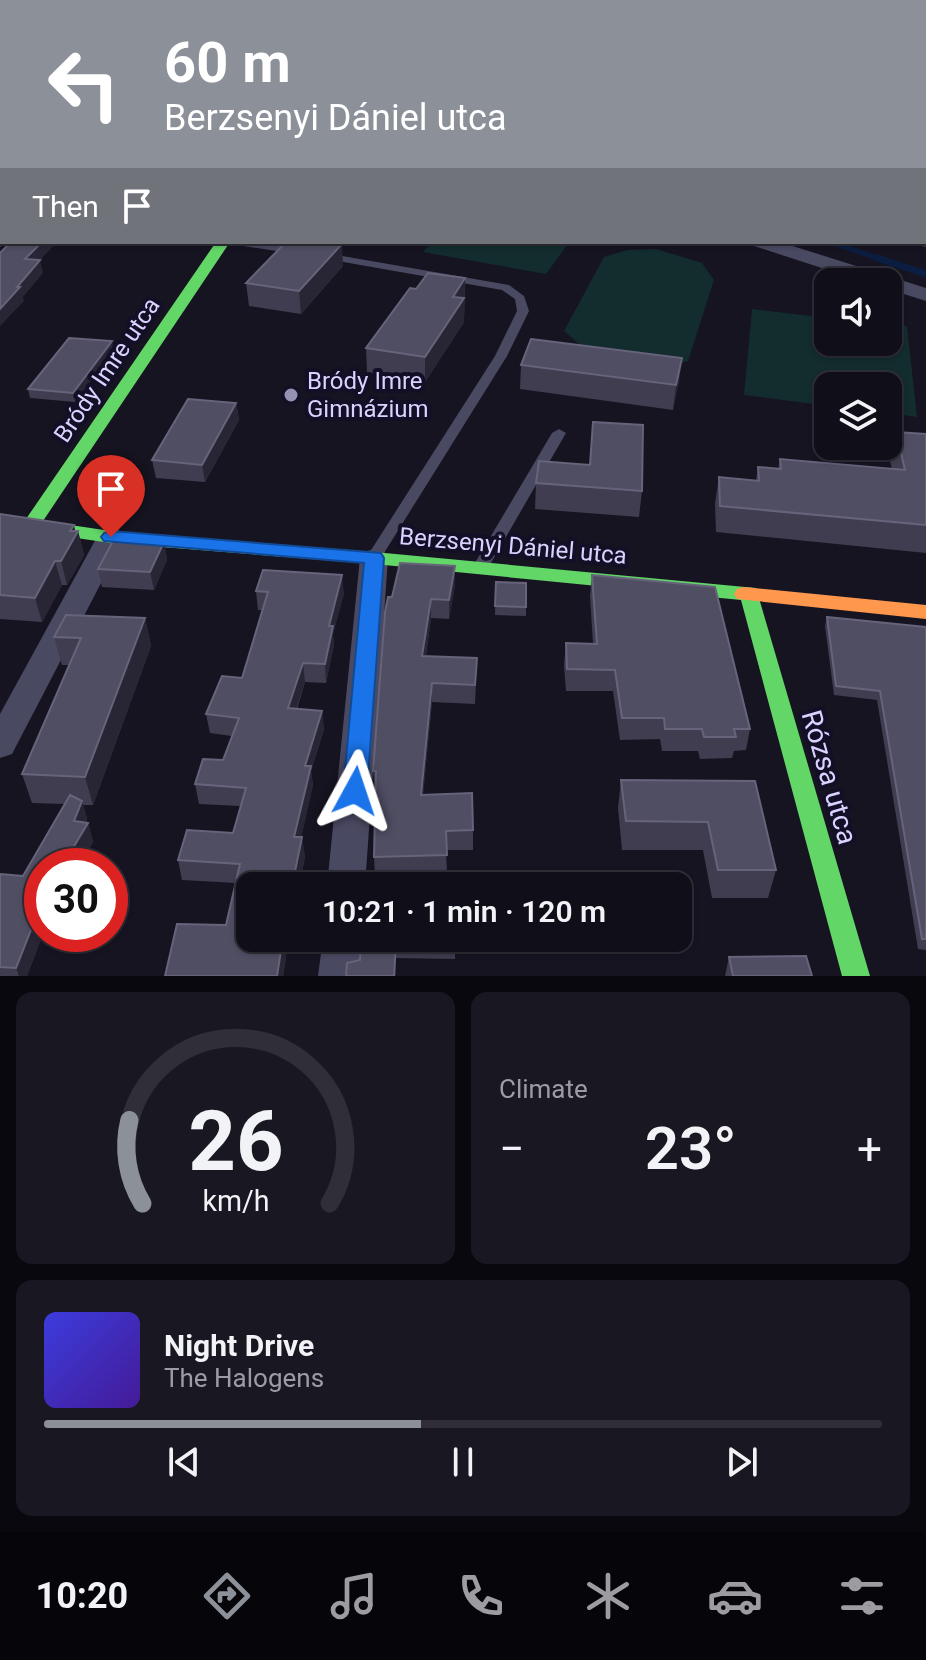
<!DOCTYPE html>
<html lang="en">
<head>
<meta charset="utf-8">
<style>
	:root { --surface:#100f19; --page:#191822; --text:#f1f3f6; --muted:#9c9ca2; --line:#302f38; --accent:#8c9099 }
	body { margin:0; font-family:Roboto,sans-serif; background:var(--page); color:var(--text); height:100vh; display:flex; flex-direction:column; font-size:30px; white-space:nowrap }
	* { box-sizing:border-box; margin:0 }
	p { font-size:26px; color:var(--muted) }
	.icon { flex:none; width:44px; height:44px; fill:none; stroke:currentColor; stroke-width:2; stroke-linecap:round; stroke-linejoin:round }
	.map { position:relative; height:976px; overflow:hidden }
	.panel { display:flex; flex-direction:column; gap:16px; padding:16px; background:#09080e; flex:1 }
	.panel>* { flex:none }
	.banner { position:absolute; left:0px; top:0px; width:926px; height:244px; box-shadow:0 2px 6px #0004,0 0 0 2px var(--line); background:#8c9099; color:#fff; overflow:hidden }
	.controls { position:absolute; left:814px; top:268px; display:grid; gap:16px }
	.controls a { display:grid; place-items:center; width:88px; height:88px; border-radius:16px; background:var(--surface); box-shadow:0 2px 6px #0004,0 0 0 2px var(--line); font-size:40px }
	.speed { position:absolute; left:24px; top:848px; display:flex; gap:16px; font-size:40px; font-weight:700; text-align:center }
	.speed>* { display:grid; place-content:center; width:104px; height:104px; border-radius:50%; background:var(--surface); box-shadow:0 2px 6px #0004,0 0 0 2px var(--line); line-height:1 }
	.speed .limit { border:12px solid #d22; background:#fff; color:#111 }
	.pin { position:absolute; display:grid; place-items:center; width:68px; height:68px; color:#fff; margin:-82px -34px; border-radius:50% 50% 50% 0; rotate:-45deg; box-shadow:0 0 8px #0007 }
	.pin .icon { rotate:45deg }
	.me { position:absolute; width:88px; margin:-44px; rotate:5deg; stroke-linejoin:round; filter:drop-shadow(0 0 6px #0008) }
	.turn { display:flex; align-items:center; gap:28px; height:168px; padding:0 32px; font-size:36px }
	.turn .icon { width:104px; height:104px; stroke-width:2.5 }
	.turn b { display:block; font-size:56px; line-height:68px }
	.then { display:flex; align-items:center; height:76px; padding:0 32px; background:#0003; gap:16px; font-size:30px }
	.big { font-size:60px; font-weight:600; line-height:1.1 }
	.panel .card { flex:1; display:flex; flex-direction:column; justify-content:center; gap:12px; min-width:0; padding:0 28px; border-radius:16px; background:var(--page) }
	.panel .dial { align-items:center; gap:0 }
	.dial svg { height:208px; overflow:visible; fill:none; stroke:var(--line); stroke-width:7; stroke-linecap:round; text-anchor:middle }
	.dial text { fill:var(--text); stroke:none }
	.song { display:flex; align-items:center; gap:24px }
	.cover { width:96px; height:96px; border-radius:12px; background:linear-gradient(135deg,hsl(240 70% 55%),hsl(260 70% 35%)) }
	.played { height:8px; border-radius:4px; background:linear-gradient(90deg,var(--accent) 45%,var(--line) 45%) }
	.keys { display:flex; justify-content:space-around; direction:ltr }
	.heat { display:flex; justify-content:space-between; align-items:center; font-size:44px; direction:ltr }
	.panel .tiles { flex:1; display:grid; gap:16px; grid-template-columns:1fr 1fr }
	.card:last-child { grid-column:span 2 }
	.trip { position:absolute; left:236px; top:872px; width:456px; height:80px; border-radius:16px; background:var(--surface); box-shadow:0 2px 6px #0004,0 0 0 2px var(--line); font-weight:600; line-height:80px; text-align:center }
	.tab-bar { display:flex; height:128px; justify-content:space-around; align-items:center; background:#06060a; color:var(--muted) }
	.tab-bar .icon { width:56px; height:56px }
	.tab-bar .active { color:var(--accent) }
	.tab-bar b { font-size:36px; color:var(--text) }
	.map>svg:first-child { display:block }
</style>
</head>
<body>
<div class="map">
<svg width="926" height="976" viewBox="0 0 926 976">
	<rect width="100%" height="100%" fill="#161421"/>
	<g fill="#132c2d">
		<polygon points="432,242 555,242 568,244 546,274 423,252"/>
		<polygon points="656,249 702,263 714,280 688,361 665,367 585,349 564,331 604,257 627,250"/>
		<polygon points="752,309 828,318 828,342 888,342 888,324 907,326 917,417 888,413 888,386 828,386 828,406 744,395"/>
	</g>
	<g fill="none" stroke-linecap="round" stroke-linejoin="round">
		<polyline stroke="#0b1e41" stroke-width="5" points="830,242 883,260"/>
		<polyline stroke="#0b1e41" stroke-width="7" points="877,258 926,274"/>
		<g fill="#4a4962" fill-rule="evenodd">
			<polygon points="232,242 257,242 296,248 301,251 296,254 237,245"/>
			<polygon points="325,253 509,285 524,296 529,311 507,356 379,561 374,563 366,558 495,356 517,311 515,299 502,290 321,258 321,254"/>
			<polygon points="559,429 566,433 488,568 480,573 475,572 472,568 552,433"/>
		</g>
		<g fill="#4a4962" fill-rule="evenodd">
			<polygon points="29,0 46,0 28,2"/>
			<polygon points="216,0 231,0 215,2"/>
			<rect x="0" y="9" width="2" height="8"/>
			<rect x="0" y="120" width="2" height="10"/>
			<polygon points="2,233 2,242 9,242 0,247"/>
			<polygon points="924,235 926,247 917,245 915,242 924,242"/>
			<polygon points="752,242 780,242 926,288 926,301 888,289 888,282 865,282 754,246"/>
			<polygon points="111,528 121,531 125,537 12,754 0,758 0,714 97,537 101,531"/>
			<polygon points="374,549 384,552 388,558 365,886 327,886 360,558 364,552"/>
			<polygon points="323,938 361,938 358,976 318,976"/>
		</g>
		<g fill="#63d668" fill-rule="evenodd">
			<rect x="0" y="36" width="2" height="6"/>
			<rect x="924" y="131" width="2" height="6"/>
			<polygon points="216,242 230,242 43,521 111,531 374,552 756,588 870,976 842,976 741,600 374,564 111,543 0,527 0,515 26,519"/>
		</g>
		<polygon fill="#ff974d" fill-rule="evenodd" points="744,587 926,605 926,619 737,599 734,594 737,589"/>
	</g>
	<g fill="#403d50">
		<polygon points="0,77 2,78 2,118 0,118"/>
		<polygon points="924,156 926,157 926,234 924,234"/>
		<polygon points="343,266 301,314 249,306 246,283"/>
		<polygon points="465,278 464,322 425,382 367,372 366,348 416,289"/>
		<polygon points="114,350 75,402 30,398 28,389"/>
		<polygon points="682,358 673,410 520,389 521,365"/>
		<polygon points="236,403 239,420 205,482 156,478 152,460"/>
		<polygon points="896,432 926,434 926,553 716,532 715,503 719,477 756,480 758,467 778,469 780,459 892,469 889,457"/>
		<polygon points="536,483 642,491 639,517 535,509"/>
		<polygon points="0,514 78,531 84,555 67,585 62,585 42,622 0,619"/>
		<polygon points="164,542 167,560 154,590 102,587 98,569"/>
		<polygon points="455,566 455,585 449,619 431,618 426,656 477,658 475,704 432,702 423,795 473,830 473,850 446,850 447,874 375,876 374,857 376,790 375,790 373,771 392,597"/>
		<polygon points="592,575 750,729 746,750 734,751 732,758 700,759 698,751 662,751 660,739 620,740 613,691 566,691 564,665 566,643 593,644 590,596"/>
		<polygon points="496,582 526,607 526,616 495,615"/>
		<polygon points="256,591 344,593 333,634 334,645 326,683 305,682 297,709 322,711 324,730 311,771 313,785 301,837 305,857 299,886 250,886 250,938 289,938 283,976 165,976 226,925 236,883 182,880 178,860 233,833 240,806 199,804 195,784 223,760 232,736 210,733 206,714 242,678 262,610 258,610"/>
		<polygon points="827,617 926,627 926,950 918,949 877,700 834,695 825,626"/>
		<polygon points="145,618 151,646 93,805 83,805 87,819 86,823 88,823 93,842 79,866 42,866 43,934 27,976 0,976 0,874 23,876 65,804 32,803 22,774 70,665 62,665 54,637"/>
		<polygon points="621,780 755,781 776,870 768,898 712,898 703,850 622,850 618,808"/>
		<polygon points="361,938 455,938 455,959 397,958 360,960"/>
		<polygon points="729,957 812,976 725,976"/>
	</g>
	<g fill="#282635">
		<polygon points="896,0 908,0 907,2 894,2"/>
		<polygon points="2,203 2,218 0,220 0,205"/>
		<polygon points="42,242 57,242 40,260 43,273 23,297 24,301 0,326 0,309 17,287 25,259"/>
		<polygon points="342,244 343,266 301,314 299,291"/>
		<polygon points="465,278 464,322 425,382 425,357 453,297"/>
		<polygon points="112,341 114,350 75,402 73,393"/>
		<polygon points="682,358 679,383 673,410 676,385"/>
		<polygon points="236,403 239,420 205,482 202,465"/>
		<polygon points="74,525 76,534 78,531 84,555 67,585 61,561 70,531"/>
		<polygon points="164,542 167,560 154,590 150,572"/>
		<polygon points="55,561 62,585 42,622 35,598"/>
		<polygon points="455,566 455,585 449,619 449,600"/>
		<polygon points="342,575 344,593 333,634 334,645 326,683 325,664 329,626"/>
		<polygon points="431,599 431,618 423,675 422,656"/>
		<polygon points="145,618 151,646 93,805 85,777"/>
		<polygon points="303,663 305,682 290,727 288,708"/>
		<polygon points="432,683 432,702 421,814 421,795"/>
		<polygon points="322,711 324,730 311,771 313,785 297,856 294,837 305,766"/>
		<polygon points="82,801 87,819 82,833 88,823 93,842 79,866 74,866 70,853 74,821"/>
		<polygon points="302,837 305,857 299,886 292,886"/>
		<polygon points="62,852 67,866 56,866"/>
		<polygon points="42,902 42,934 43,934 27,976 19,976 16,968"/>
		<polygon points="283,938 289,938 283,976 277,976"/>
		<polygon points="396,943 396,976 394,976"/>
	</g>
	<g fill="#504e63" stroke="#66637b" stroke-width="2">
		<polygon points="232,0 427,0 446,2 228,2"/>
		<polygon points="586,0 588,0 607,2 583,2"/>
		<polygon points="707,0 754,0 752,2 705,2"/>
		<polygon points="862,0 896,0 894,2 861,2"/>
		<polygon points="0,77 2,78 2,98 0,99"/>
		<polygon points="924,156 926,157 926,205 924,205"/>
		<polygon points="2,170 2,203 0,205 0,172"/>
		<polygon points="11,242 42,242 25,259 40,260 17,287 20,287 0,309 0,253"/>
		<polygon points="286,242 331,242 342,244 299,291 246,283"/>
		<polygon points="428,273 465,278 453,297 464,298 425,357 366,348 410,288 416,289"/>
		<polygon points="69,338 112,341 73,393 28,389"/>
		<polygon points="531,339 682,358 676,385 521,365"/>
		<polygon points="188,399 236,403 202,465 152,460"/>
		<polygon points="593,422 643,425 642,491 536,483 539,461 590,465"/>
		<polygon points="896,432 926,434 926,525 720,506 719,477 759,481 758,467 781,469 780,459 905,470"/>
		<polygon points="0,514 74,525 70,531 78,531 61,561 55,561 35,598 0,595"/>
		<polygon points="114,539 164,542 150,572 98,569"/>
		<polygon points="400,563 455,566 449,600 431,599 422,656 477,658 475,685 432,683 421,795 472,793 473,830 446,831 447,855 374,857 376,771 373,771 385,612 388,597 392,597"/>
		<polygon points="263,570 342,575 329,626 333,626 325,664 303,663 288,708 322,711 305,766 311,766 294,837 302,837 292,886 250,886 250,938 283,938 277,976 165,976 177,924 226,925 240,864 178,860 187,830 233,833 246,788 195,784 203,759 223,760 239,718 206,714 222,676 242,678 268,592 256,591"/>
		<polygon points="592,575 715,587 750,729 734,729 736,737 704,737 702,729 665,729 664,718 622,718 615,670 567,669 566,643 597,644"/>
		<polygon points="496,582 526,583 526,607 495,606"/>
		<polygon points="66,615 145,618 85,777 22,774 81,638 54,637"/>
		<polygon points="827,617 926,627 926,939 922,939 880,691 836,686"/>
		<polygon points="621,780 755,781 776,870 718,870 708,822 626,821"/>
		<polygon points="70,795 82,801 74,821 88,823 70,853 62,852 56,866 42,866 42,902 16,968 0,967 0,874 23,876"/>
		<polygon points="361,938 455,938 454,943 396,943 394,976 346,976 347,963 360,960"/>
		<polygon points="806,956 812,976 733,976 729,957"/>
	</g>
	<polygon fill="#1a73e8" stroke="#114b97" stroke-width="2" points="111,531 381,553 384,558 367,791 363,798 355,801 346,798 343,791 364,563 104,541 101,537 104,533"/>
	<circle fill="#9591b1" stroke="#130f26" stroke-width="3" cx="291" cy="395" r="8"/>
	<g text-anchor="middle" stroke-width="8" stroke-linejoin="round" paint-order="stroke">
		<g font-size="24" fill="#d9d4ff" stroke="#130f26">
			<text transform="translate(107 370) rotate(-56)" y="8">Bródy Imre utca</text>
			<text transform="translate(513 546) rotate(5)" y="8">Berzsenyi Dániel utca</text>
		</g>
		<g font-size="24" fill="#d9d4ff" stroke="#130f26" text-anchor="start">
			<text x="307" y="389">Bródy Imre<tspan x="307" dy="28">Gimnázium</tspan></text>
		</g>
		<g font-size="28" fill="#d9d4ff" stroke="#130f26">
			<text transform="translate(830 777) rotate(74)" y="10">Rózsa utca</text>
		</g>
	</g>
</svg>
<div class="controls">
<a><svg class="icon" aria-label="sound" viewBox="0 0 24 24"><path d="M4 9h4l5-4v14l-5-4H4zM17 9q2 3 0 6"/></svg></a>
<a><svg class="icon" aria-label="layers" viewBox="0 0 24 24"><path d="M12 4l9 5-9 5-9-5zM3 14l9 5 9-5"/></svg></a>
</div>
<div class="speed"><div class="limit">30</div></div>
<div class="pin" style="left:111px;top:537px;background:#d93025"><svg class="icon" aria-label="arrive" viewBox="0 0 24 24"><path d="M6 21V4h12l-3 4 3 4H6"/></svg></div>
<svg class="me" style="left:355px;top:791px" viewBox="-20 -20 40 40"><path d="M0-17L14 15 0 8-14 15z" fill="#1a73e8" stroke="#fff" stroke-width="4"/></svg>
<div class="trip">10:21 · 1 min · 120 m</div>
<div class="banner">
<div class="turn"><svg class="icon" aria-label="left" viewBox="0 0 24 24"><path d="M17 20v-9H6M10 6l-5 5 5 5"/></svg><div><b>60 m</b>Berzsenyi Dániel utca</div></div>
<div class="then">Then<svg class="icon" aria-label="arrive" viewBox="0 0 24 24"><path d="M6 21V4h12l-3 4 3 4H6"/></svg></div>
</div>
</div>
<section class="panel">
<div class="tiles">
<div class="card dial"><svg viewBox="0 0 100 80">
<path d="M14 69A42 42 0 1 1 86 69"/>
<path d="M14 69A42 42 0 0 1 9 37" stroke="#8c9099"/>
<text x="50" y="56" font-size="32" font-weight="700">26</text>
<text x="50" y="72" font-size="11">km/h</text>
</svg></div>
<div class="card"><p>Climate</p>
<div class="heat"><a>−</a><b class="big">23°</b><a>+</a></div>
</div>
<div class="card">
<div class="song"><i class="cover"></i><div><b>Night Drive</b><p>The Halogens</p></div></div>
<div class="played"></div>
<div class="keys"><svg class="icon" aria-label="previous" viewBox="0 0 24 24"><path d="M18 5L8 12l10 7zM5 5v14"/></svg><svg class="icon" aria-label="pause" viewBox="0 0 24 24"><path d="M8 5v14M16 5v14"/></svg><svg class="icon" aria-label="next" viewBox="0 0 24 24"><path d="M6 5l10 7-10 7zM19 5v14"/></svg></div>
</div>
</div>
</section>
<nav class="tab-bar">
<b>10:20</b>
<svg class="icon active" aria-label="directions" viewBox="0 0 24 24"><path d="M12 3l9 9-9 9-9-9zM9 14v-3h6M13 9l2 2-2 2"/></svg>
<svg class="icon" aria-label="music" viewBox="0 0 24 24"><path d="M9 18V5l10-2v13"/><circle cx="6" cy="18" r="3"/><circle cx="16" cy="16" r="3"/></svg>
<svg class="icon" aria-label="phone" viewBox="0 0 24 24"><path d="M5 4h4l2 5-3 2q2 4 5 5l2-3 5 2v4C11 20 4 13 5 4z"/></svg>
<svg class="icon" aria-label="climate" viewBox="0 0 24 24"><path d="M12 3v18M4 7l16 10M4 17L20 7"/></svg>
<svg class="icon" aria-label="car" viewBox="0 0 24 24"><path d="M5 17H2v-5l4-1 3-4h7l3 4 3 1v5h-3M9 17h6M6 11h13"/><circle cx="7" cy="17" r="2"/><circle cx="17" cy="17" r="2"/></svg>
<svg class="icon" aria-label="filters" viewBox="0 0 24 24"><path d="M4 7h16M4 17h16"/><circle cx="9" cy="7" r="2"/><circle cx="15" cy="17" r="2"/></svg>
</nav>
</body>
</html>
